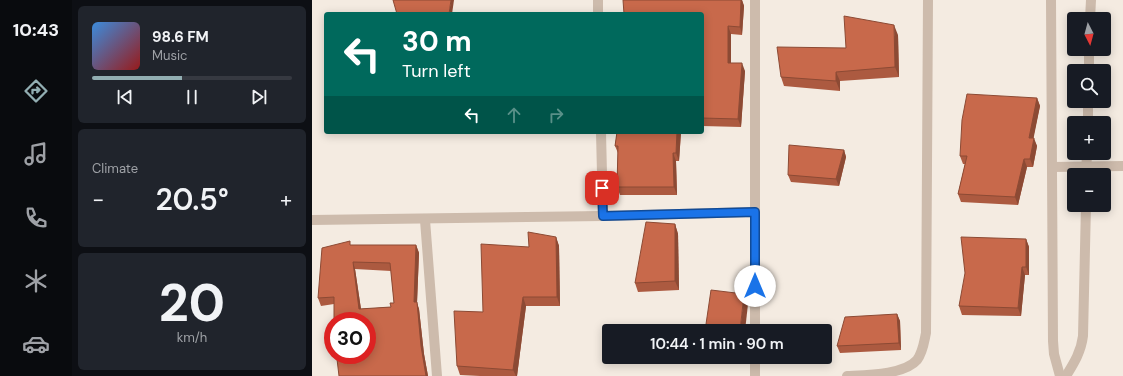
<!DOCTYPE html>
<html lang="en">
<head>
<meta charset="utf-8">
<style>
	:root { --surface:#171b24; --page:#20242c; --text:#f1f3f6; --muted:#9ea1a6; --line:#363941; --accent:#92aeb2 }
	body { margin:0; font-family:"DM Sans",sans-serif; background:var(--page); color:var(--text); height:100vh; display:flex; flex-direction:column; font-size:15px; white-space:nowrap }
	* { box-sizing:border-box; margin:0 }
	p { font-size:13px; color:var(--muted) }
	.icon { flex:none; width:22px; height:22px; fill:none; stroke:currentColor; stroke-width:2; stroke-linecap:round; stroke-linejoin:round }
	.map { position:relative; flex:1; overflow:hidden }
	.side { display:flex; flex-direction:column; gap:6px; padding:6px; background:#0d0f14; width:240px }
	.side>* { flex:none }
	.top-card { position:absolute; left:12px; top:12px; width:380px; height:122px; border-radius:4px; box-shadow:0 2px 10px #0003; background:#00695c; color:#fff; overflow:hidden }
	.needle { width:26px; rotate:174deg }
	.tools { position:absolute; left:755px; top:12px; display:grid; gap:8px }
	.tools a { display:grid; place-items:center; width:44px; height:44px; border-radius:4px; background:var(--surface); box-shadow:0 2px 10px #0003; font-size:20px }
	.speed { position:absolute; left:12px; top:312px; display:flex; gap:8px; font-size:20px; font-weight:700; text-align:center }
	.speed>* { display:grid; place-content:center; width:52px; height:52px; border-radius:50%; background:var(--surface); box-shadow:0 2px 10px #0003; line-height:1 }
	.speed .limit { border:6px solid #d22; background:#fff; color:#111 }
	.pin { position:absolute; display:grid; place-items:center; width:34px; height:34px; color:#fff; margin:-17px; border-radius:8px; box-shadow:0 2px 6px #0006 }
	.me { position:absolute; width:44px; margin:-22px; rotate:0deg; stroke-linejoin:round; filter:drop-shadow(0 0 3px #0008) }
	.turn { display:flex; align-items:center; gap:14px; height:84px; padding:0 12px; font-size:18px }
	.turn .icon { width:52px; height:52px; stroke-width:2.5 }
	.turn b { display:block; font-size:28px; line-height:34px }
	.lanes { display:flex; align-items:center; height:38px; padding:0 12px; background:#0003; justify-content:center; gap:20px; direction:ltr }
	.lanes .off { opacity:.35 }
	.big { font-size:30px; font-weight:600; line-height:1.1 }
	.side .card { flex:1; display:flex; flex-direction:column; justify-content:center; gap:6px; min-width:0; padding:0 14px; border-radius:6px; background:var(--page) }
	.side .dial { align-items:center; gap:0 }
	.dial b { font-size:52px; line-height:1 }
	.song { display:flex; align-items:center; gap:12px }
	.cover { width:48px; height:48px; border-radius:6px; background:linear-gradient(135deg,hsl(210 70% 55%),hsl(0 70% 35%)) }
	.played { height:4px; border-radius:2px; background:linear-gradient(90deg,var(--accent) 45%,var(--line) 45%) }
	.keys { display:flex; justify-content:space-around; direction:ltr }
	.heat { display:flex; justify-content:space-between; align-items:center; font-size:22px; direction:ltr }
	.trip { position:absolute; left:290px; top:324px; width:230px; height:40px; border-radius:4px; background:var(--surface); box-shadow:0 2px 10px #0003; font-weight:600; line-height:40px; text-align:center }
	main { display:flex; flex:1; min-height:0 }
	.tabs { display:flex; flex-direction:column; width:72px; justify-content:space-around; align-items:center; background:#090b0e; color:var(--muted) }
	.tabs .icon { width:28px; height:28px }
	.tabs .active { color:var(--accent) }
	.tabs b { font-size:18px; color:var(--text) }
	.map>svg:first-child { display:block }
</style>
</head>
<body>
<main>
<nav class="tabs">
<b>10:43</b>
<svg class="icon active" aria-label="directions" viewBox="0 0 24 24"><path d="M12 3l9 9-9 9-9-9zM9 14v-3h6M13 9l2 2-2 2"/></svg>
<svg class="icon" aria-label="music" viewBox="0 0 24 24"><path d="M9 18V5l10-2v13"/><circle cx="6" cy="18" r="3"/><circle cx="16" cy="16" r="3"/></svg>
<svg class="icon" aria-label="phone" viewBox="0 0 24 24"><path d="M5 4h4l2 5-3 2q2 4 5 5l2-3 5 2v4C11 20 4 13 5 4z"/></svg>
<svg class="icon" aria-label="climate" viewBox="0 0 24 24"><path d="M12 3v18M4 7l16 10M4 17L20 7"/></svg>
<svg class="icon" aria-label="car" viewBox="0 0 24 24"><path d="M5 17H2v-5l4-1 3-4h7l3 4 3 1v5h-3M9 17h6M6 11h13"/><circle cx="7" cy="17" r="2"/><circle cx="17" cy="17" r="2"/></svg>
</nav>
<section class="side">
<div class="card">
<div class="song"><i class="cover"></i><div><b>98.6 FM</b><p>Music</p></div></div>
<div class="played"></div>
<div class="keys"><svg class="icon" aria-label="previous" viewBox="0 0 24 24"><path d="M18 5L8 12l10 7zM5 5v14"/></svg><svg class="icon" aria-label="pause" viewBox="0 0 24 24"><path d="M8 5v14M16 5v14"/></svg><svg class="icon" aria-label="next" viewBox="0 0 24 24"><path d="M6 5l10 7-10 7zM19 5v14"/></svg></div>
</div>
<div class="card"><p>Climate</p>
<div class="heat"><a>−</a><b class="big">20.5°</b><a>+</a></div>
</div>
<div class="card dial"><b>20</b><p>km/h</p></div>
</section>
<div class="map">
<svg width="811" height="376" viewBox="0 0 811 376">
	<rect width="100%" height="100%" fill="#f4ebe1"/>
	<g fill="none" stroke-linecap="round" stroke-linejoin="round">
		<g stroke="#cdbbac" stroke-width="10">
			<polyline points="286,0 286,14"/>
			<polyline points="443,0 443,331"/>
			<polyline points="739,0 741,341 742,354 748,376"/>
			<polyline points="778,19 779,0"/>
			<polyline points="777,71 777,49"/>
			<polyline points="776,123 776,101"/>
			<polyline points="289,132 291,216"/>
			<polyline points="740,167 811,166"/>
			<polyline points="774,175 775,153"/>
			<polyline points="0,220 291,216 443,212"/>
			<polyline points="113,220 125,376"/>
			<polyline points="443,357 443,376"/>
			<path d="M535 376C553 375 592 375 605 360 611 352 612 342 614 333L616 0"/>
			<path d="M754 376C762 363 769 352 771 336L774 205"/>
		</g>
	</g>
	<g fill="#ac5a40" fill-rule="evenodd">
		<polygon points="311,0 430,0 432,6 430,35 419,34 419,63 433,71 429,127 390,126 390,14"/>
		<polygon points="586,35 587,77 528,81 528,91 472,86 469,77 534,48"/>
		<polygon points="725,98 728,106 721,138 725,146 721,167 715,167 706,205 649,202 646,194 653,164 651,164 648,156"/>
		<polygon points="305,132 369,132 367,161 364,161 365,195 308,195 305,187 306,153 303,146"/>
		<polygon points="532,150 534,157 527,186 479,182 476,175"/>
		<polygon points="363,224 366,234 367,290 326,292 323,283"/>
		<polygon points="244,237 247,246 248,306 214,306 205,376 168,376 148,375 145,366 171,312 217,247"/>
		<polygon points="714,239 717,247 717,275 713,275 709,316 650,315 647,306"/>
		<path d="M39 245H104L107 253 105 303 107 309 112 354 116 376H27L55 355 22 304 9 306 6 298ZM43 269 79 271 82 303 79 307 49 309Z"/>
		<polygon points="585,314 588,321 589,350 528,353 525,346"/>
	</g>
	<g fill="#8c4a34">
		<polygon points="139,0 142,0 140,14 137,14"/>
		<polygon points="429,0 430,0 432,6 430,35 428,27"/>
		<polygon points="582,25 586,35 587,77 583,67"/>
		<polygon points="416,26 419,34 419,71 416,63"/>
		<polygon points="430,63 433,71 429,127 426,119"/>
		<polygon points="524,72 528,81 528,91 524,81"/>
		<polygon points="725,98 728,106 720,146 717,138"/>
		<polygon points="365,132 369,132 367,161 364,153"/>
		<polygon points="722,138 725,146 721,167 718,159"/>
		<polygon points="532,150 534,157 527,186 524,179"/>
		<polygon points="361,153 364,161 365,195 362,187"/>
		<polygon points="712,159 715,167 706,205 703,197"/>
		<polygon points="363,224 366,234 367,290 363,281"/>
		<polygon points="244,237 247,246 248,306 245,297"/>
		<polygon points="714,239 717,247 717,275 714,267"/>
		<polygon points="104,245 107,253 105,303 107,309 112,354 116,376 114,376 102,302"/>
		<polygon points="41,262 43,269 50,316 47,309"/>
		<polygon points="710,267 713,275 709,316 706,308"/>
		<polygon points="432,294 436,304 433,331 428,331"/>
		<polygon points="211,297 214,306 205,376 204,376 201,370"/>
		<polygon points="585,314 588,321 589,350 587,343"/>
	</g>
	<g fill="#c8694b" stroke="#8c4a34" fill-rule="evenodd">
		<polygon points="81,0 139,0 137,14 85,14"/>
		<polygon points="311,0 429,0 428,27 416,26 416,63 430,63 426,119 390,118 390,14 312,14"/>
		<polygon points="532,16 582,25 583,67 524,72 524,81 469,77 465,47 534,48"/>
		<polygon points="655,94 725,98 717,138 722,138 718,159 712,159 703,197 646,194 655,156 648,156 650,120"/>
		<polygon points="305,132 365,132 364,153 361,153 362,187 305,187 306,146 303,146"/>
		<polygon points="477,145 532,150 524,179 476,175"/>
		<polygon points="334,222 363,224 363,281 323,283"/>
		<polygon points="216,232 244,237 245,297 211,297 201,370 145,366 142,311 171,312 169,244 217,247"/>
		<polygon points="649,237 714,239 714,267 710,267 706,308 647,306 653,273"/>
		<path d="M38 241V245H104L102 302H105L109 346 114 376H27L25 359V355H55V321H22V297L6 298 10 248ZM41 262 78 263 82 303H78L79 307 47 309Z"/>
		<polygon points="399,290 432,294 428,331 393,331"/>
		<polygon points="585,314 587,343 525,346 533,317"/>
	</g>
	<g fill="none" stroke-linecap="round" stroke-linejoin="round">
		<g stroke="#114b97" stroke-width="10">
			<polyline id="route" points="290,188 291,216 443,212 443,286"/>
		</g>
		<use href="#route" stroke="#1a73e8" stroke-width="7"/>
	</g>
</svg>
<div class="tools">
<a><svg class="needle" viewBox="-14 -14 28 28"><path d="M0-13l5 13h-10z" fill="#e53935"/><path d="M0 13l5-13h-10z" fill="#9ea1a6"/></svg></a>
<a><svg class="icon" aria-label="search" viewBox="0 0 24 24"><circle cx="10" cy="10" r="6"/><path d="M15 15l6 6"/></svg></a>
<a>+</a>
<a>−</a>
</div>
<div class="speed"><div class="limit">30</div></div>
<div class="pin" style="left:290px;top:188px;background:#d93025"><svg class="icon" aria-label="arrive" viewBox="0 0 24 24"><path d="M6 21V4h12l-3 4 3 4H6"/></svg></div>
<svg class="me" style="left:443px;top:286px" viewBox="-20 -20 40 40"><circle r="19" fill="#fff"/><path d="M0-13L10 11 0 6-10 11z" fill="#1a73e8"/></svg>
<div class="trip">10:44 · 1 min · 90 m</div>
<div class="top-card">
<div class="turn"><svg class="icon" aria-label="left" viewBox="0 0 24 24"><path d="M17 20v-9H6M10 6l-5 5 5 5"/></svg><div><b>30 m</b>Turn left</div></div>
<div class="lanes"><svg class="icon" aria-label="left" viewBox="0 0 24 24"><path d="M17 20v-9H6M10 6l-5 5 5 5"/></svg><svg class="icon off" aria-label="ahead" viewBox="0 0 24 24"><path d="M12 20V5M6 11l6-6 6 6"/></svg><svg class="icon off" aria-label="right" viewBox="0 0 24 24"><path d="M7 20v-9h11M14 6l5 5-5 5"/></svg></div>
</div>
</div>
</main>
</body>
</html>
